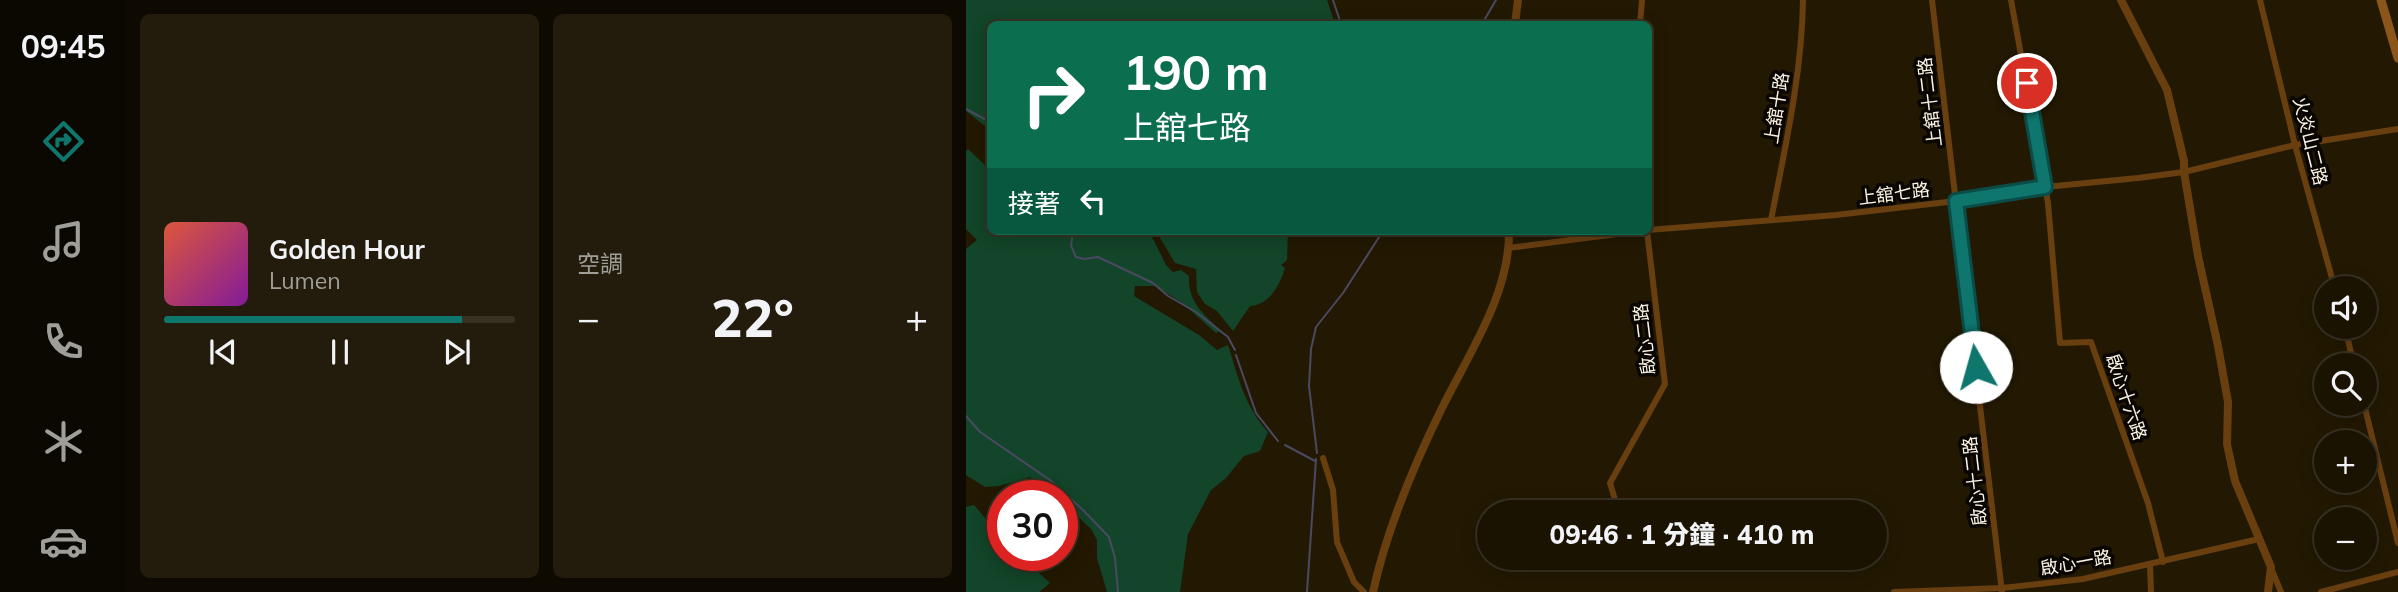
<!DOCTYPE html>
<html lang="zh-TW">
<head>
<meta charset="utf-8">
<style>
	:root { --surface:#1a1302; --page:#231c0c; --text:#f1f3f6; --muted:#9f9e99; --line:#383224; --accent:#0f766e }
	body { margin:0; font-family:Mulish,"Noto Sans TC",sans-serif; background:var(--page); color:var(--text); height:100vh; display:flex; flex-direction:column; font-size:26px; white-space:nowrap }
	* { box-sizing:border-box; margin:0 }
	p { font-size:23px; color:var(--muted) }
	.icon { flex:none; width:38px; height:38px; fill:none; stroke:currentColor; stroke-width:2; stroke-linecap:round; stroke-linejoin:round }
	.map { position:relative; flex:1; overflow:hidden }
	.sheet { display:flex; flex-direction:column; gap:14px; padding:14px; background:#0e0a01; width:840px }
	.sheet>* { flex:none }
	.top-card { position:absolute; left:21px; top:21px; width:665px; height:214px; border-radius:10px; box-shadow:0 4px 18px #0003,0 0 0 2px var(--line); background:#0b6e4f; color:#fff; overflow:hidden }
	.controls { position:absolute; left:1348px; top:276px; display:grid; gap:14px }
	.controls a { display:grid; place-items:center; width:63px; height:63px; border-radius:50%; background:var(--surface); box-shadow:0 4px 18px #0003,0 0 0 2px var(--line); font-size:35px }
	.speed { position:absolute; left:21px; top:480px; display:flex; gap:14px; font-size:35px; font-weight:700; text-align:center }
	.speed>* { display:grid; place-content:center; width:91px; height:91px; border-radius:50%; background:var(--surface); box-shadow:0 4px 18px #0003,0 0 0 2px var(--line); line-height:1 }
	.speed .limit { border:10px solid #d22; background:#fff; color:#111 }
	.pin { position:absolute; display:grid; place-items:center; width:60px; height:60px; color:#fff; margin:-30px; border:4px solid #fff; border-radius:50%; box-shadow:0 2px 7px #0007 }
	.me { position:absolute; width:77px; margin:-38px; rotate:353deg; stroke-linejoin:round; filter:drop-shadow(0 0 5px #0008) }
	.turn { display:flex; align-items:center; gap:24px; height:147px; padding:0 21px; font-size:32px }
	.turn .icon { width:91px; height:91px; stroke-width:2.5 }
	.turn b { display:block; font-size:49px; line-height:60px }
	.then { display:flex; align-items:center; height:66px; padding:0 21px; background:#0003; gap:14px; font-size:26px }
	.big { font-size:52px; font-weight:800; line-height:1.1 }
	.sheet .card { flex:1; display:flex; flex-direction:column; justify-content:center; gap:10px; min-width:0; padding:0 24px; border-radius:10px; background:var(--page) }
	.song { display:flex; align-items:center; gap:21px }
	.cover { width:84px; height:84px; border-radius:10px; background:linear-gradient(135deg,hsl(10 70% 55%),hsl(290 70% 35%)) }
	.played { height:7px; border-radius:4px; background:linear-gradient(90deg,var(--accent) 85%,var(--line) 85%) }
	.keys { display:flex; justify-content:space-around; direction:ltr }
	.heat { display:flex; justify-content:space-between; align-items:center; font-size:38px; direction:ltr }
	.sheet .tiles { flex:1; display:grid; gap:14px; grid-template-columns:repeat(2,1fr) }
	.trip { position:absolute; left:511px; top:500px; width:410px; height:70px; border-radius:35px; background:var(--surface); box-shadow:0 4px 18px #0003,0 0 0 2px var(--line); font-weight:800; line-height:70px; text-align:center }
	main { display:flex; flex:1; min-height:0 }
	.dock { display:flex; flex-direction:column; width:126px; justify-content:space-around; align-items:center; background:#0a0801; color:var(--muted) }
	.dock .icon { width:49px; height:49px }
	.dock .active { color:var(--accent) }
	.dock b { font-size:32px; color:var(--text) }
	.map>svg:first-child { display:block }
</style>
</head>
<body>
<main>
<nav class="dock">
<b>09:45</b>
<svg class="icon active" aria-label="directions" viewBox="0 0 24 24"><path d="M12 3l9 9-9 9-9-9zM9 14v-3h6M13 9l2 2-2 2"/></svg>
<svg class="icon" aria-label="music" viewBox="0 0 24 24"><path d="M9 18V5l10-2v13"/><circle cx="6" cy="18" r="3"/><circle cx="16" cy="16" r="3"/></svg>
<svg class="icon" aria-label="phone" viewBox="0 0 24 24"><path d="M5 4h4l2 5-3 2q2 4 5 5l2-3 5 2v4C11 20 4 13 5 4z"/></svg>
<svg class="icon" aria-label="climate" viewBox="0 0 24 24"><path d="M12 3v18M4 7l16 10M4 17L20 7"/></svg>
<svg class="icon" aria-label="car" viewBox="0 0 24 24"><path d="M5 17H2v-5l4-1 3-4h7l3 4 3 1v5h-3M9 17h6M6 11h13"/><circle cx="7" cy="17" r="2"/><circle cx="17" cy="17" r="2"/></svg>
</nav>
<section class="sheet">
<div class="tiles">
<div class="card">
<div class="song"><i class="cover"></i><div><b>Golden Hour</b><p>Lumen</p></div></div>
<div class="played"></div>
<div class="keys"><svg class="icon" aria-label="previous" viewBox="0 0 24 24"><path d="M18 5L8 12l10 7zM5 5v14"/></svg><svg class="icon" aria-label="pause" viewBox="0 0 24 24"><path d="M8 5v14M16 5v14"/></svg><svg class="icon" aria-label="next" viewBox="0 0 24 24"><path d="M6 5l10 7-10 7zM19 5v14"/></svg></div>
</div>
<div class="card"><p>空調</p>
<div class="heat"><a>−</a><b class="big">22°</b><a>+</a></div>
</div>
</div>
</section>
<div class="map">
<svg width="1432" height="592" viewBox="0 0 1432 592">
	<rect width="100%" height="100%" fill="#231902"/>
	<g fill="#124529">
		<polygon points="0,0 361,0 369,24 24,24 24,128 20,127 0,111"/>
		<path d="M2 149 24 170V231H183L200 265 207 272 215 270 223 276C222 303 237 313 255 331L250 333 215 302 189 286H169L168 296 233 335 251 350 262 345C272 377 279 407 302 432L294 451 278 456 260 478 245 490 222 534 214 592H141L131 558V540L125 529 96 501V495H90L64 477 33 486 19 487 0 475V249L11 240 0 229V151Z"/>
		<path d="M190 231H322L321 260 315 265 319 268C314 285 303 305 284 306L267 331 251 311 239 304 231 292 230 269 209 263Z"/>
		<polygon points="8,505 37,539 37,555 53,555 84,583 73,592 0,592 0,507"/>
	</g>
	<g fill="none" stroke-linecap="round" stroke-linejoin="round">
		<g stroke="#4b4961" stroke-width="2">
			<polyline points="367,0 375,24"/>
			<polyline points="516,24 530,0"/>
			<polyline points="0,109 24,122"/>
			<polyline points="107,231 105,246 110,257 118,259 132,257 187,283 202,296 230,312 262,337 269,350"/>
			<polyline points="270,355 290,413 312,441"/>
			<polyline points="0,416 14,432 84,480 117,510 143,537 149,558 152,592"/>
			<polyline points="319,445 349,461"/>
			<polyline points="351,453 343,386 345,349 350,327 377,293 417,231"/>
			<polyline points="341,592 350,459"/>
		</g>
		<g stroke="#693f10" stroke-width="6">
			<polyline points="966,0 1036,592"/>
			<polyline points="1045,0 1082,203 1094,343 1125,342 1182,503 1197,562"/>
			<polyline points="1294,0 1329,145 1369,289"/>
			<polyline points="674,24 676,0"/>
			<path d="M805 220C819 148 836 74 837 0"/>
			<polyline points="682,230 870,215 990,201 1079,187 1172,178 1218,172 1329,145 1432,129"/>
			<polyline points="542,248 674,231"/>
			<polyline points="1379,327 1388,366"/>
			<polyline points="1398,404 1432,543"/>
			<polyline points="357,458 367,490 371,542 388,582 398,592"/>
			<polyline points="653,513 644,483 699,384 681,231"/>
			<polyline points="1184,565 1185,592"/>
			<polyline points="1305,568 1315,592"/>
			<polyline points="928,592 1036,588 1117,579 1293,539"/>
			<polyline points="1355,592 1432,572"/>
		</g>
		<g stroke="#693f10" stroke-width="8">
			<polyline points="1155,0 1201,90 1218,161 1218,172 1232,256 1252,346 1262,402 1261,444 1269,481 1305,567 1302,592"/>
			<polyline points="549,24 552,0"/>
			<path d="M407 592C421 528 447 467 476 408 503 353 544 294 543 231"/>
		</g>
		<polyline stroke="#8c561b" stroke-width="9" points="1415,0 1432,58"/>
	</g>
	<g fill="none" stroke-linecap="round" stroke-linejoin="round">
		<g stroke="#0a4d48" stroke-width="18">
			<polyline id="route" points="1010,367 990,201 1079,187 1061,83"/>
		</g>
		<use href="#route" stroke="#0f766e" stroke-width="12"/>
	</g>
	<g text-anchor="middle" stroke-width="7" stroke-linejoin="round" paint-order="stroke">
		<g font-size="18" fill="#fbf4e5" stroke="#090501">
			<text transform="translate(964 102) rotate(-97)" y="6">上舘十二路</text>
			<text transform="translate(811 108) rotate(-81)" y="6">上舘十路</text>
			<text transform="translate(1344 141) rotate(76)" y="6">火炎山二路</text>
			<text transform="translate(928 194) rotate(-7)" y="6">上舘七路</text>
			<text transform="translate(679 339) rotate(-97)" y="6">啟心二路</text>
			<text transform="translate(1160 397) rotate(71)" y="6">啟心十六路</text>
			<text transform="translate(1009 481) rotate(-97)" y="6">啟心十二路</text>
			<text transform="translate(1110 563) rotate(-10)" y="6">啟心一路</text>
		</g>
	</g>
</svg>
<div class="controls">
<a><svg class="icon" aria-label="sound" viewBox="0 0 24 24"><path d="M4 9h4l5-4v14l-5-4H4zM17 9q2 3 0 6"/></svg></a>
<a><svg class="icon" aria-label="search" viewBox="0 0 24 24"><circle cx="10" cy="10" r="6"/><path d="M15 15l6 6"/></svg></a>
<a>+</a>
<a>−</a>
</div>
<div class="speed"><div class="limit">30</div></div>
<div class="pin" style="left:1061px;top:83px;background:#d93025"><svg class="icon" aria-label="arrive" viewBox="0 0 24 24"><path d="M6 21V4h12l-3 4 3 4H6"/></svg></div>
<svg class="me" style="left:1010px;top:367px" viewBox="-20 -20 40 40"><circle r="19" fill="#fff"/><path d="M0-13L10 11 0 6-10 11z" fill="#0f766e"/></svg>
<div class="trip">09:46 · 1 分鐘 · 410 m</div>
<div class="top-card">
<div class="turn"><svg class="icon" aria-label="right" viewBox="0 0 24 24"><path d="M7 20v-9h11M14 6l5 5-5 5"/></svg><div><b>190 m</b>上舘七路</div></div>
<div class="then">接著<svg class="icon" aria-label="left" viewBox="0 0 24 24"><path d="M17 20v-9H6M10 6l-5 5 5 5"/></svg></div>
</div>
</div>
</main>
</body>
</html>
